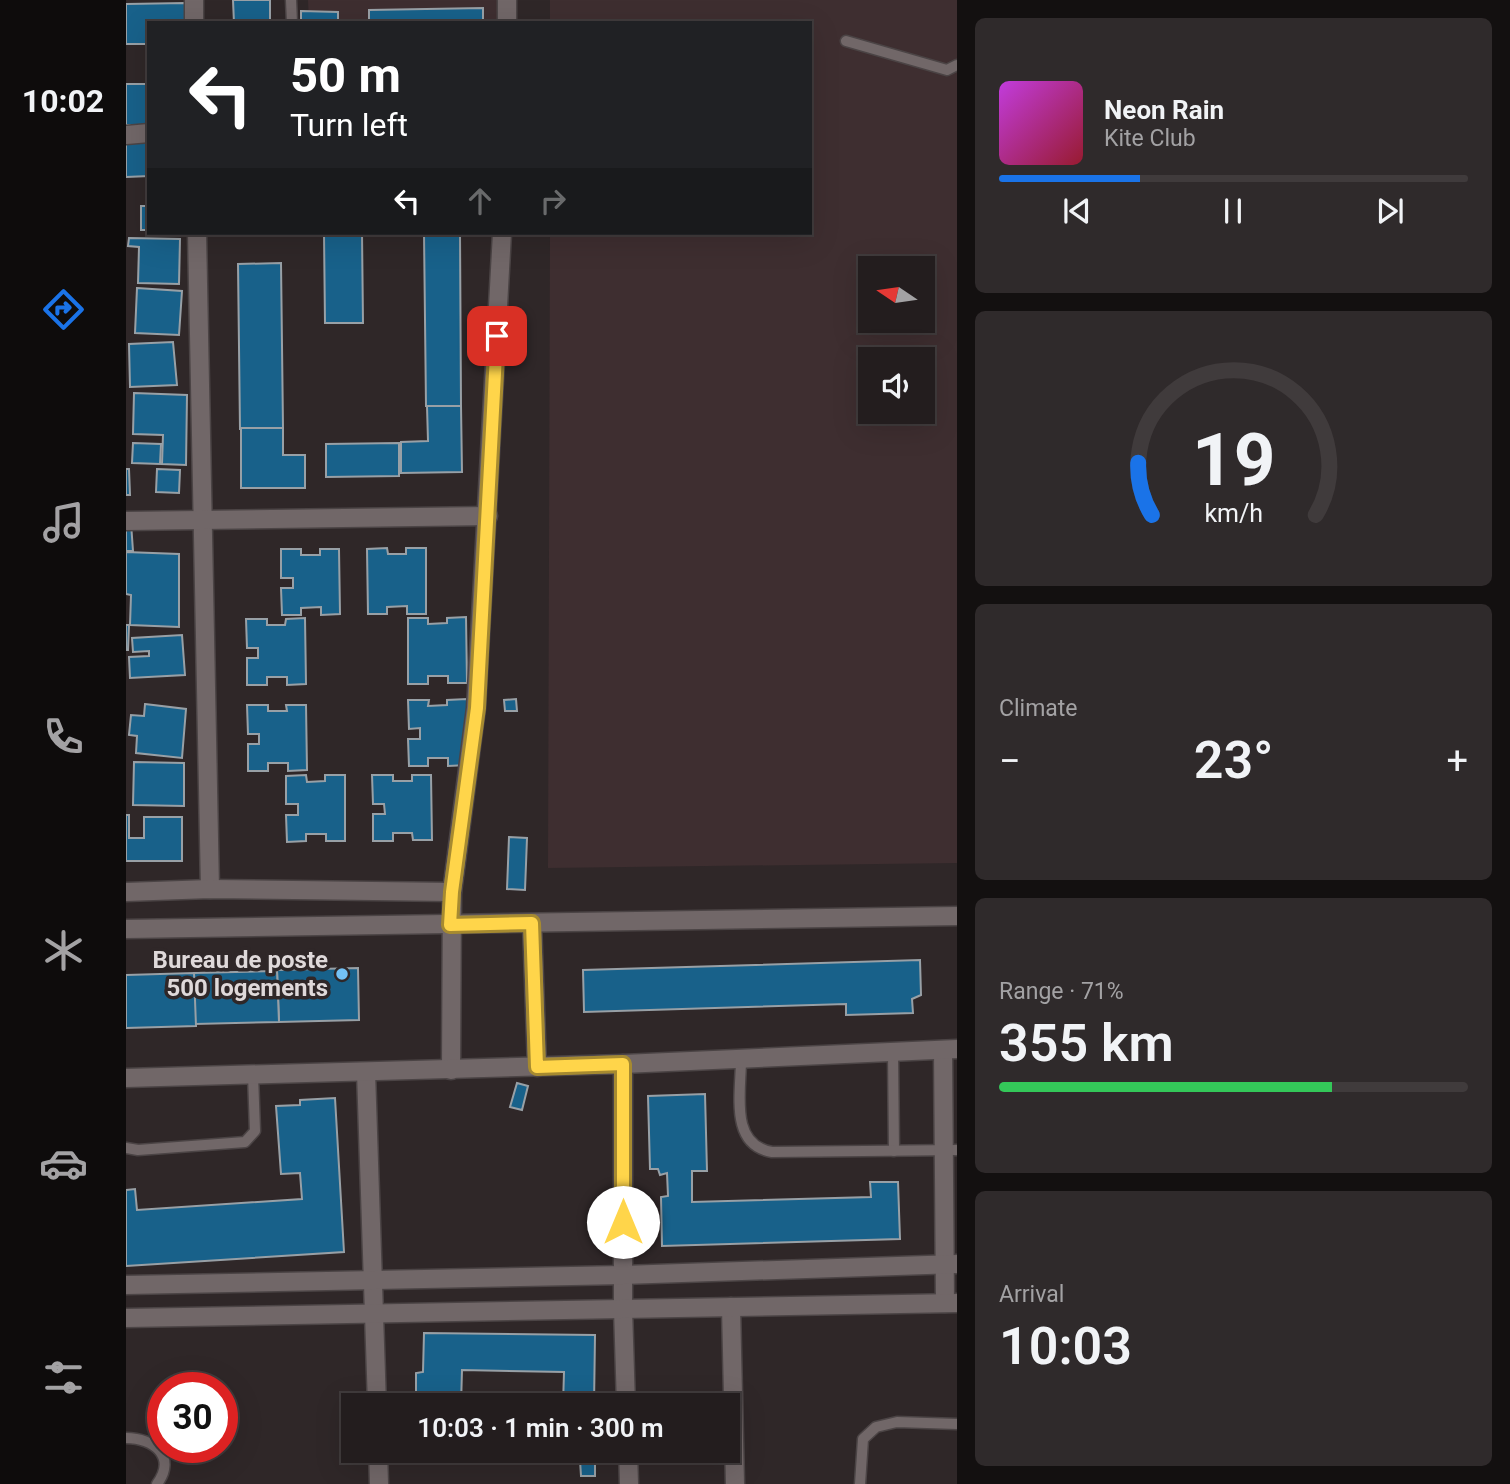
<!DOCTYPE html>
<html lang="en">
<head>
<meta charset="utf-8">
<style>
	:root { --surface:#231d1e; --page:#2f2a2b; --text:#f1f3f6; --muted:#a3a2a4; --line:#403b3c; --accent:#1a73e8 }
	body { margin:0; font-family:Roboto,sans-serif; background:var(--page); color:var(--text); height:100vh; display:flex; flex-direction:column; font-size:26px; white-space:nowrap }
	* { box-sizing:border-box; margin:0 }
	p { font-size:23px; color:var(--muted) }
	.icon { flex:none; width:38px; height:38px; fill:none; stroke:currentColor; stroke-width:2; stroke-linecap:round; stroke-linejoin:round }
	.map { position:relative; flex:1; overflow:hidden }
	.sheet { display:flex; flex-direction:column; gap:18px; padding:18px; background:#131010; width:553px }
	.sheet>* { flex:none }
	.guide { position:absolute; left:21px; top:21px; width:665px; height:214px; border-radius:0px; box-shadow:0 7px 28px #0002,0 0 0 2px var(--line); background:#202124; color:#fff; overflow:hidden }
	.needle { width:46px; rotate:283deg }
	.tools { position:absolute; left:732px; top:256px; display:grid; gap:14px }
	.tools a { display:grid; place-items:center; width:77px; height:77px; border-radius:0px; background:var(--surface); box-shadow:0 7px 28px #0002,0 0 0 2px var(--line); font-size:35px }
	.speed { position:absolute; left:21px; top:1372px; display:flex; gap:14px; font-size:35px; font-weight:700; text-align:center }
	.speed>* { display:grid; place-content:center; width:91px; height:91px; border-radius:50%; background:var(--surface); box-shadow:0 7px 28px #0002,0 0 0 2px var(--line); line-height:1 }
	.speed .limit { border:10px solid #d22; background:#fff; color:#111 }
	.pin { position:absolute; display:grid; place-items:center; width:60px; height:60px; color:#fff; margin:-30px; border-radius:14px; box-shadow:0 4px 10px #0006 }
	.me { position:absolute; width:77px; margin:-38px; rotate:0deg; stroke-linejoin:round; filter:drop-shadow(0 0 5px #0008) }
	.turn { display:flex; align-items:center; gap:24px; height:147px; padding:0 28px; font-size:32px }
	.turn .icon { width:91px; height:91px; stroke-width:2.5 }
	.turn b { display:block; font-size:49px; line-height:60px }
	.lanes { display:flex; align-items:center; height:66px; padding:0 28px; background:#0003; justify-content:center; gap:35px; direction:ltr }
	.lanes .off { opacity:.35 }
	.big { font-size:52px; font-weight:600; line-height:1.1 }
	.sheet .widget { flex:1; display:flex; flex-direction:column; justify-content:center; gap:10px; min-width:0; padding:0 24px; border-radius:10px; background:var(--page) }
	.sheet .dial { align-items:center; gap:0 }
	.dial svg { height:182px; overflow:visible; fill:none; stroke:var(--line); stroke-width:7; stroke-linecap:round; text-anchor:middle }
	.dial text { fill:var(--text); stroke:none }
	.song { display:flex; align-items:center; gap:21px }
	.cover { width:84px; height:84px; border-radius:10px; background:linear-gradient(135deg,hsl(290 70% 55%),hsl(350 70% 35%)) }
	.played { height:7px; border-radius:4px; background:linear-gradient(90deg,var(--accent) 30%,var(--line) 30%) }
	.keys { display:flex; justify-content:space-around; direction:ltr }
	.heat { display:flex; justify-content:space-between; align-items:center; font-size:38px; direction:ltr }
	.charge { height:10px; border-radius:5px; background:linear-gradient(90deg,#34c759 71%,var(--line) 0) }
	.trip { position:absolute; left:215px; top:1393px; width:399px; height:70px; border-radius:0px; background:var(--surface); box-shadow:0 7px 28px #0002,0 0 0 2px var(--line); font-weight:600; line-height:70px; text-align:center }
	main { display:flex; flex:1; min-height:0 }
	.menu { display:flex; flex-direction:column; width:126px; justify-content:space-around; align-items:center; background:#0e0c0c; color:var(--muted) }
	.menu .icon { width:49px; height:49px }
	.menu .active { color:var(--accent) }
	.menu b { font-size:32px; color:var(--text) }
	.map>svg:first-child { display:block }
</style>
</head>
<body>
<main>
<nav class="menu">
<b>10:02</b>
<svg class="icon active" aria-label="directions" viewBox="0 0 24 24"><path d="M12 3l9 9-9 9-9-9zM9 14v-3h6M13 9l2 2-2 2"/></svg>
<svg class="icon" aria-label="music" viewBox="0 0 24 24"><path d="M9 18V5l10-2v13"/><circle cx="6" cy="18" r="3"/><circle cx="16" cy="16" r="3"/></svg>
<svg class="icon" aria-label="phone" viewBox="0 0 24 24"><path d="M5 4h4l2 5-3 2q2 4 5 5l2-3 5 2v4C11 20 4 13 5 4z"/></svg>
<svg class="icon" aria-label="climate" viewBox="0 0 24 24"><path d="M12 3v18M4 7l16 10M4 17L20 7"/></svg>
<svg class="icon" aria-label="car" viewBox="0 0 24 24"><path d="M5 17H2v-5l4-1 3-4h7l3 4 3 1v5h-3M9 17h6M6 11h13"/><circle cx="7" cy="17" r="2"/><circle cx="17" cy="17" r="2"/></svg>
<svg class="icon" aria-label="filters" viewBox="0 0 24 24"><path d="M4 7h16M4 17h16"/><circle cx="9" cy="7" r="2"/><circle cx="15" cy="17" r="2"/></svg>
</nav>
<div class="map">
<svg width="831" height="1484" viewBox="0 0 831 1484">
	<rect width="100%" height="100%" fill="#2f2728"/>
	<g fill="#3e2e30" fill-rule="evenodd">
		<polygon points="182,0 376,0 376,23 183,23"/>
		<path d="M424 0H831V863L422 868 424 233H684V23H424ZM744 268H796V320H744ZM744 359H796V411H744Z"/>
	</g>
	<g fill="#18618a" stroke="#98a0a6" stroke-width="2">
		<polygon points="107,0 144,0 144,23 108,23"/>
		<polygon points="59,3 59,23 23,23 23,44 0,44 0,4"/>
		<polygon points="357,8 357,23 243,23 243,10"/>
		<polygon points="175,11 212,12 212,23 175,23"/>
		<rect x="0" y="84" width="23" height="41"/>
		<polygon points="0,142 23,142 23,176 0,177"/>
		<rect x="15" y="206" width="8" height="24"/>
		<polygon points="198,233 236,233 237,323 199,323"/>
		<polygon points="298,233 334,233 335,406 300,406"/>
		<polygon points="3,238 54,239 53,284 12,283 13,247 2,246"/>
		<polygon points="155,263 157,428 114,429 112,264"/>
		<polygon points="11,288 56,291 53,335 9,333"/>
		<polygon points="47,342 51,385 4,387 3,344"/>
		<polygon points="8,393 61,395 60,465 36,464 37,435 7,434"/>
		<polygon points="301,406 335,406 336,472 275,473 275,442 302,441"/>
		<polygon points="115,428 157,428 157,455 179,455 179,488 115,488"/>
		<polygon points="7,443 35,444 34,464 6,463"/>
		<polygon points="273,443 273,476 200,477 200,444"/>
		<polygon points="0,469 3,469 4,495 0,495"/>
		<polygon points="31,469 54,470 53,493 30,492"/>
		<polygon points="0,523 5,523 7,551 0,551"/>
		<polygon points="261,548 262,554 280,554 280,548 300,548 300,614 281,614 281,606 261,607 261,614 242,614 241,549"/>
		<polygon points="155,549 175,549 175,555 194,555 194,549 213,549 214,614 195,615 195,607 175,608 175,615 156,615 155,588 167,588 167,578 155,578"/>
		<polygon points="0,552 53,554 53,627 4,625 5,595 0,594"/>
		<polygon points="340,617 341,683 322,683 322,676 302,676 302,684 282,684 282,618 302,618 302,624 321,623 321,618"/>
		<polygon points="179,618 180,684 161,685 161,677 141,677 141,685 121,685 121,658 132,658 132,648 121,648 120,619 141,619 141,625 159,625 160,619"/>
		<polygon points="0,625 3,625 2,650 0,650"/>
		<polygon points="56,635 59,675 4,678 3,657 23,656 23,651 7,652 6,638"/>
		<polygon points="341,699 342,765 322,766 322,758 302,758 302,766 283,766 282,739 294,739 294,728 283,729 282,700 303,700 302,706 321,705 321,700"/>
		<polygon points="390,699 391,711 379,711 378,700"/>
		<polygon points="19,704 60,709 56,758 10,753 11,736 3,735 5,715 18,716"/>
		<polygon points="121,705 142,705 142,711 161,711 160,705 180,705 181,770 162,771 162,763 142,763 142,771 122,771 122,744 133,744 133,734 122,734"/>
		<polygon points="8,762 58,763 58,806 7,805"/>
		<polygon points="180,775 181,782 199,781 199,775 219,775 219,841 200,841 200,834 180,834 180,841 161,842 160,815 172,815 172,804 160,804 160,776"/>
		<polygon points="246,775 267,775 267,781 286,781 286,775 305,775 306,840 287,840 286,833 267,833 267,841 247,841 247,814 259,814 258,804 247,804"/>
		<polygon points="0,815 3,815 3,838 18,838 18,817 56,817 56,861 0,861"/>
		<polygon points="383,837 401,838 399,890 381,889"/>
		<polygon points="794,960 795,995 786,999 787,1013 720,1015 720,1004 458,1012 457,970"/>
		<polygon points="232,968 233,1020 153,1022 151,970"/>
		<polygon points="151,971 153,1022 69,1024 68,973"/>
		<polygon points="68,973 70,1026 0,1028 0,975"/>
		<polygon points="391,1083 402,1086 396,1110 384,1107"/>
		<polygon points="579,1094 581,1171 566,1171 566,1202 745,1197 744,1182 772,1182 774,1239 536,1246 535,1197 542,1196 541,1173 534,1175 532,1169 524,1169 522,1096"/>
		<polygon points="209,1098 218,1252 0,1266 0,1190 9,1189 11,1210 176,1199 174,1173 155,1174 150,1106 174,1105 174,1100"/>
		<polygon points="298,1333 469,1335 468,1405 437,1405 438,1372 336,1370 335,1405 290,1405 290,1373 297,1372"/>
		<polygon points="454,1460 469,1460 469,1476 455,1476"/>
	</g>
	<g fill="none" stroke-linecap="round" stroke-linejoin="round">
		<g stroke="#4b4445" stroke-width="13">
			<g id="lane">
				<polyline points="165,0 166,23"/>
				<polyline points="720,41 821,70 831,65"/>
				<polyline points="767,1052 768,1151"/>
				<path d="M615 1059C615 1092 603 1145 646 1152L831 1150"/>
				<polyline points="0,1148 12,1150 119,1142 129,1131 127,1075"/>
				<path d="M0 1438C28 1438 51 1457 31 1484"/>
				<polyline points="734,1484 737,1439 750,1427 771,1422 831,1424"/>
			</g>
		</g>
		<g stroke="#4b4445" stroke-width="21">
			<g id="street">
				<polyline points="68,0 68,23"/>
				<polyline points="381,23 381,0"/>
				<polyline points="0,135 23,133"/>
				<polyline points="71,233 84,889"/>
				<polyline points="0,521 362,516"/>
				<polyline points="0,892 84,889 326,892"/>
				<polyline points="406,923 411,1067"/>
				<polyline points="0,929 831,916"/>
				<polyline points="817,1050 819,1303"/>
				<polyline points="497,1064 497,1309 500,1405"/>
				<polyline points="325,1070 326,892 350,708 376,233"/>
				<polyline points="240,1072 251,1405"/>
				<polyline points="0,1078 497,1064 831,1049"/>
				<polyline points="0,1285 497,1275 831,1264"/>
				<polyline points="605,1307 609,1484"/>
				<polyline points="0,1318 831,1303"/>
				<polyline points="252,1451 253,1484"/>
				<polyline points="502,1451 503,1484"/>
			</g>
		</g>
		<use href="#lane" stroke="#716768" stroke-width="10"/>
		<use href="#street" stroke="#716768" stroke-width="18"/>
	</g>
	<g fill="none" stroke-linecap="round" stroke-linejoin="round">
		<g stroke="#a68a30" stroke-width="18">
			<polyline id="route" points="371,336 351,708 326,892 324,925 406,923 411,1067 497,1064 497,1222"/>
		</g>
		<use href="#route" stroke="#ffd54a" stroke-width="12"/>
	</g>
	<circle fill="#73c1f5" stroke="#2f2728" stroke-width="2.5" cx="216" cy="974" r="7"/>
	<g text-anchor="middle" stroke-width="7" stroke-linejoin="round" paint-order="stroke">
		<g font-size="24" font-weight="bold" fill="#dfd9da" stroke="#2f2728" text-anchor="end">
			<text x="202" y="968">Bureau de poste<tspan x="202" dy="28">500 logements</tspan></text>
		</g>
	</g>
</svg>
<div class="tools">
<a><svg class="needle" viewBox="-14 -14 28 28"><path d="M0-13l5 13h-10z" fill="#e53935"/><path d="M0 13l5-13h-10z" fill="#a3a2a4"/></svg></a>
<a><svg class="icon" aria-label="sound" viewBox="0 0 24 24"><path d="M4 9h4l5-4v14l-5-4H4zM17 9q2 3 0 6"/></svg></a>
</div>
<div class="speed"><div class="limit">30</div></div>
<div class="pin" style="left:371px;top:336px;background:#d93025"><svg class="icon" aria-label="arrive" viewBox="0 0 24 24"><path d="M6 21V4h12l-3 4 3 4H6"/></svg></div>
<svg class="me" style="left:497px;top:1222px" viewBox="-20 -20 40 40"><circle r="19" fill="#fff"/><path d="M0-13L10 11 0 6-10 11z" fill="#ffd54a"/></svg>
<div class="trip">10:03 · 1 min · 300 m</div>
<div class="guide">
<div class="turn"><svg class="icon" aria-label="left" viewBox="0 0 24 24"><path d="M17 20v-9H6M10 6l-5 5 5 5"/></svg><div><b>50 m</b>Turn left</div></div>
<div class="lanes"><svg class="icon" aria-label="left" viewBox="0 0 24 24"><path d="M17 20v-9H6M10 6l-5 5 5 5"/></svg><svg class="icon off" aria-label="ahead" viewBox="0 0 24 24"><path d="M12 20V5M6 11l6-6 6 6"/></svg><svg class="icon off" aria-label="right" viewBox="0 0 24 24"><path d="M7 20v-9h11M14 6l5 5-5 5"/></svg></div>
</div>
</div>
<section class="sheet">
<div class="widget">
<div class="song"><i class="cover"></i><div><b>Neon Rain</b><p>Kite Club</p></div></div>
<div class="played"></div>
<div class="keys"><svg class="icon" aria-label="previous" viewBox="0 0 24 24"><path d="M18 5L8 12l10 7zM5 5v14"/></svg><svg class="icon" aria-label="pause" viewBox="0 0 24 24"><path d="M8 5v14M16 5v14"/></svg><svg class="icon" aria-label="next" viewBox="0 0 24 24"><path d="M6 5l10 7-10 7zM19 5v14"/></svg></div>
</div>
<div class="widget dial"><svg viewBox="0 0 100 80">
<path d="M14 69A42 42 0 1 1 86 69"/>
<path d="M14 69A42 42 0 0 1 8 46" stroke="#1a73e8"/>
<text x="50" y="56" font-size="32" font-weight="700">19</text>
<text x="50" y="72" font-size="11">km/h</text>
</svg></div>
<div class="widget"><p>Climate</p>
<div class="heat"><a>−</a><b class="big">23°</b><a>+</a></div>
</div>
<div class="widget"><p>Range · 71%</p><b class="big">355 km</b><div class="charge"></div></div>
<div class="widget"><p>Arrival</p><b class="big">10:03</b></div>
</section>
</main>
</body>
</html>
